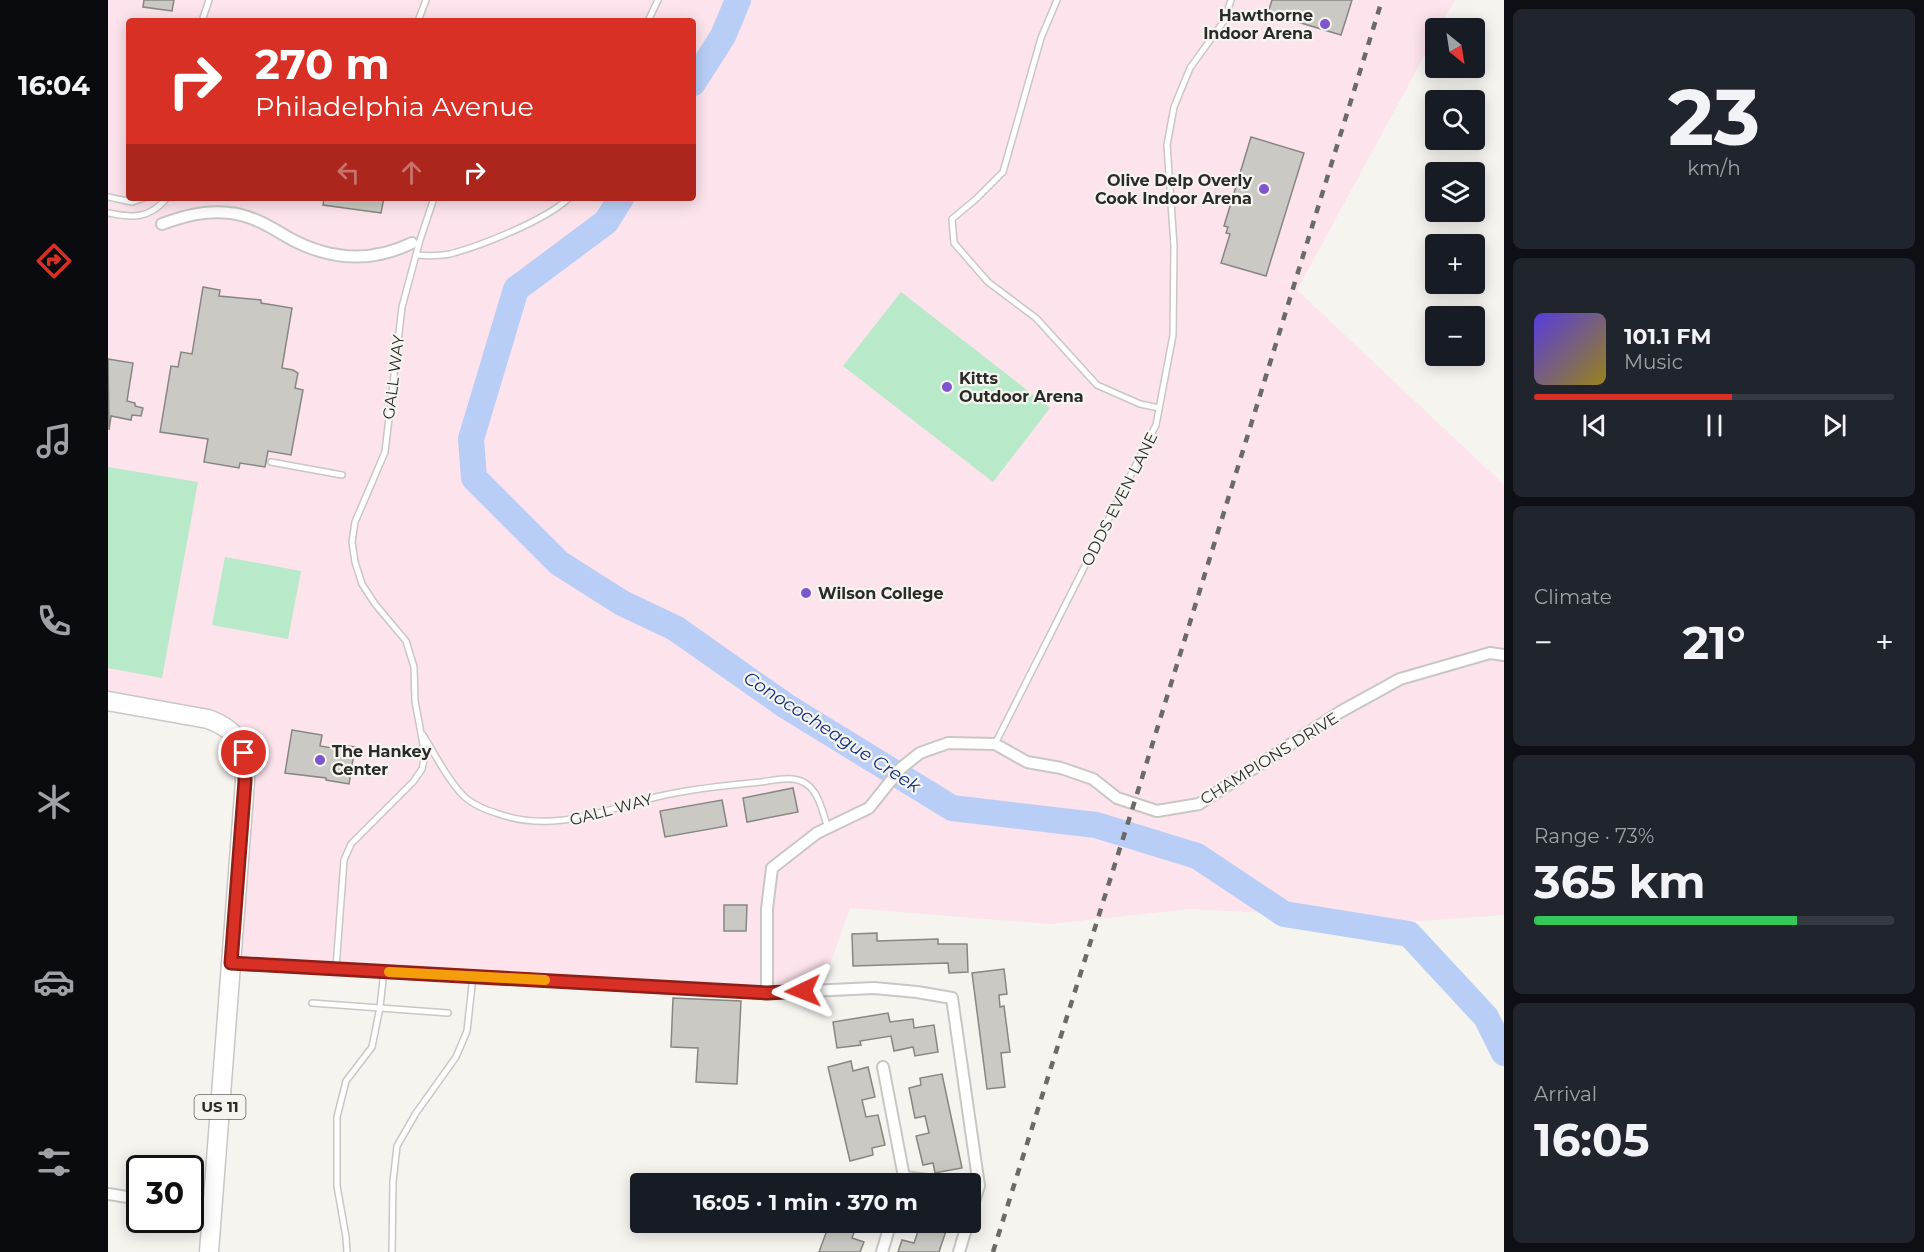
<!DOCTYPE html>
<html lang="en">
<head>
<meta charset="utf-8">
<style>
	:root { --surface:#171b24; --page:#20242c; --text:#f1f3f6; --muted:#9ea1a6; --line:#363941; --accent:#d93025 }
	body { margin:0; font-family:Montserrat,sans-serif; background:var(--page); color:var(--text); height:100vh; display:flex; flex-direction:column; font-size:22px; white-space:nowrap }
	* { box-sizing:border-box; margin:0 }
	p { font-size:20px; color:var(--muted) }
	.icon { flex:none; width:33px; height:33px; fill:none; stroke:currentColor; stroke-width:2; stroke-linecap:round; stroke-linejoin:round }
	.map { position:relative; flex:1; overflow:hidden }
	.panel { display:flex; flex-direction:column; gap:9px; padding:9px; background:#0d0f14; width:420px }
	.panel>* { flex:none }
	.top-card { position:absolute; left:18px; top:18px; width:570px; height:183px; border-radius:6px; box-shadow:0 3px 15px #0003; background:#d93025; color:#fff; overflow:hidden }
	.needle { width:39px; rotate:150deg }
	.tools { position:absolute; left:1317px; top:18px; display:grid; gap:12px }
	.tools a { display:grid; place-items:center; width:60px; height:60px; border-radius:6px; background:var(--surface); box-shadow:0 3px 15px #0003; font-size:30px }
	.speed { position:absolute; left:18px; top:1155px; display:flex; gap:12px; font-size:30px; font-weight:700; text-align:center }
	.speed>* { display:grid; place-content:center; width:78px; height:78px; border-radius:50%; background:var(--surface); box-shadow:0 3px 15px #0003; line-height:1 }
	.speed .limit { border:3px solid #111; border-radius:9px; background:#fff; color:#111 }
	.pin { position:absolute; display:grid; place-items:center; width:51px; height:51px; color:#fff; margin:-26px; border:3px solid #fff; border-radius:50%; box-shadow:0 2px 6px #0007 }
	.me { position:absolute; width:66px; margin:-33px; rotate:268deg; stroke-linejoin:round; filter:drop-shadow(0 0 4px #0008) }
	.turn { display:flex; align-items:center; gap:21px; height:126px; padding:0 30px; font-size:27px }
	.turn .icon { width:78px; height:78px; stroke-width:2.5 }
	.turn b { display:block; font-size:42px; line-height:51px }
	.lanes { display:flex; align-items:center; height:57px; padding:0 30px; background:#0003; justify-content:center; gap:30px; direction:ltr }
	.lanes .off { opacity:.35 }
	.big { font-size:45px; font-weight:700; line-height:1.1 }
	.panel .widget { flex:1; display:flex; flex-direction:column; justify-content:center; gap:9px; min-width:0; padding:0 21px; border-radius:9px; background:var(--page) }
	.panel .dial { align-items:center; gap:0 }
	.dial b { font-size:78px; line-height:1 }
	.song { display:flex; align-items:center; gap:18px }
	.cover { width:72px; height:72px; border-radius:9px; background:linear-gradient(135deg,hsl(250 70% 55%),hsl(50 70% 35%)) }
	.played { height:6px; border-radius:3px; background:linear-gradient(90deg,var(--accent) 55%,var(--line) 55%) }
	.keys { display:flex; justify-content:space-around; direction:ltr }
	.heat { display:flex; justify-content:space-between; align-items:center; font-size:33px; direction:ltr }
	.charge { height:9px; border-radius:4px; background:linear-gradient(90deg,#34c759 73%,var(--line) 0) }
	.trip { position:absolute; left:522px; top:1173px; width:351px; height:60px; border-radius:6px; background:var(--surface); box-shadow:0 3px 15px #0003; font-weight:700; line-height:60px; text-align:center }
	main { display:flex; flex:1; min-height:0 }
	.dock { display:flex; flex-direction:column; width:108px; justify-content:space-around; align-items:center; background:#090b0e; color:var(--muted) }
	.dock .icon { width:42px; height:42px }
	.dock .current { color:var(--accent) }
	.dock b { font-size:27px; color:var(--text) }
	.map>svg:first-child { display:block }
</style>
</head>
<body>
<main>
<nav class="dock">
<b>16:04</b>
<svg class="icon current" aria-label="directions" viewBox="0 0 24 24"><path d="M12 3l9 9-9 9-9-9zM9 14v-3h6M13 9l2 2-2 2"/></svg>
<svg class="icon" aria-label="music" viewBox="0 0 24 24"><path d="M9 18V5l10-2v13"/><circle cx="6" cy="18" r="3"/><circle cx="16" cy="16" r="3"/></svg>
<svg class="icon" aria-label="phone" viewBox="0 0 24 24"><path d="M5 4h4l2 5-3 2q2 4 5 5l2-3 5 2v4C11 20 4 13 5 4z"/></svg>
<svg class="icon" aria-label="climate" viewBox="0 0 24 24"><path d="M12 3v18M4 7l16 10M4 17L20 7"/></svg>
<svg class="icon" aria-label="car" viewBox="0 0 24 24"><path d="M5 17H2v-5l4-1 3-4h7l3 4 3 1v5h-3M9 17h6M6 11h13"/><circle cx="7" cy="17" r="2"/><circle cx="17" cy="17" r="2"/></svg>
<svg class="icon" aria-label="filters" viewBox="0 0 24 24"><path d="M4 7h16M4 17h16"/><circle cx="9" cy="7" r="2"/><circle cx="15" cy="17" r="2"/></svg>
</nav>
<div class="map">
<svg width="1396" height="1252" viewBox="0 0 1396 1252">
	<rect width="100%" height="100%" fill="#f5f4ef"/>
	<path fill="#fce3ec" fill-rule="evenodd" d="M0 0H1347L1331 28H1328L1327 36 1189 290 1396 485V915L1311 921 1082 909 942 924 742 908 713 990 123 963 137 781 126 734 0 701ZM21 21H585V198H21Z"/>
	<g fill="#b8e9c8">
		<polygon points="793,292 942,408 885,482 735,366"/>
		<polygon points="0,467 90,482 54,678 0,668"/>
		<polygon points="117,557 193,571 180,639 104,625"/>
	</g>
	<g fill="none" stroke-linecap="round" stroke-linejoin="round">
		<g stroke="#b9cef7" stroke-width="26">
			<polyline points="585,83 615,36 630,0"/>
			<polyline points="513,198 498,222 408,289 363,439 366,478 451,563 514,603 567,628 678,706 844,808 988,825 1089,856 1176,914 1301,934 1378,1017 1396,1053"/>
		</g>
	</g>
	<g fill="#cac9c4" stroke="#878682" stroke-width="1.5">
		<polygon points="36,0 66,0 64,11 35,7"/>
		<polygon points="1164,0 1244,0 1233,35 1160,13"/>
		<polygon points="1143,137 1196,153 1158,276 1113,263 1122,234 1118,233 1120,227 1116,226"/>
		<polygon points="216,198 276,198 273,213 215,205"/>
		<polygon points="95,287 112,290 111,296 153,300 153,303 184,308 174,368 185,370 190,373 187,388 195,390 183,455 160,451 157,467 132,463 131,468 96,462 100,439 52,432 63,366 70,367 73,352 84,354"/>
		<polygon points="0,359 25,363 19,401 27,403 27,406 35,408 33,416 24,415 23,420 3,416 1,430"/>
		<polygon points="184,730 214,735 212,746 224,748 225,744 247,747 241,784 218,780 218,778 177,773"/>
		<polygon points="685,788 690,812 639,822 635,798"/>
		<polygon points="614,800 619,826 557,837 552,811"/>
		<polygon points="616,905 639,905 638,931 616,931"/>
		<polygon points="769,933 769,941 830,939 830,944 859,944 860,972 841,973 840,963 745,966 744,934"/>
		<polygon points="896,969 899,994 891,995 892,1007 896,1006 902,1052 893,1053 897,1087 879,1089 864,973"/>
		<polygon points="565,998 633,1001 629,1084 588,1082 590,1048 563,1047"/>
		<polygon points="780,1013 782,1022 805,1019 806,1028 826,1025 830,1052 807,1056 805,1047 786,1051 783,1036 752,1041 753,1045 729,1048 725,1022"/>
		<polygon points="743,1061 745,1071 760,1067 767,1097 754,1100 758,1117 770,1115 777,1145 764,1148 765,1155 742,1161 720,1067"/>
		<polygon points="834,1074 854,1168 827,1173 825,1163 815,1165 808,1136 821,1133 817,1116 807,1118 801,1088 813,1085 812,1078"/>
		<polygon points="738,1177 757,1184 736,1184"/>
		<polygon points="722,1222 750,1222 744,1238 756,1242 752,1252 711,1252"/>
		<polygon points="802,1222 841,1222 831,1252 790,1252 794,1240 806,1243 811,1228 801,1225"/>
	</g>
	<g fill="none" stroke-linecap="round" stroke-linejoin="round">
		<g stroke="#c8c7c3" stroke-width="8">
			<g id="lane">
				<polyline points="949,0 933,38 895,172 868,199 844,219 846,243 880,282 928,318 989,385 1032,404 1051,408"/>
				<polyline points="94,21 101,0"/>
				<polyline points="310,21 318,0"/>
				<polyline points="540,21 550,0"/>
				<polyline points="0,197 24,202 36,198"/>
				<path d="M0 213C25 218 41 219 59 198"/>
				<path d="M309 255C319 256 331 256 342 254 373 246 438 220 461 198"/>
				<polyline points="163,462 234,475"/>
				<path d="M315 735C326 753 344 787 359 799 368 806 378 810 388 813 448 835 499 808 557 795 589 788 620 785 653 782 668 780 688 774 701 786 712 796 715 814 720 828"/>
				<polyline points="887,744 1048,425 1065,335 1066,246 1059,145 1066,107 1082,68 1116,21 1123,0"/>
				<polyline points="228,968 236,860 243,844 305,782 314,769 317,755 307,701 306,667 298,641 267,604 254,584 247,562 244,542 247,522 277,452 294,307 312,240 326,198"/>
				<polyline points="204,1003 340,1013"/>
				<polyline points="239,1252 238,1237 229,1186 229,1117 238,1081 264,1047 272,1007 276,971"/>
				<polyline points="284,1252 285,1182 289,1146 308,1113 348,1057 359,1031 365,976"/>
			</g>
		</g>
		<g stroke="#c8c7c3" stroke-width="14">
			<g id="street">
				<path d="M54 224C76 216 97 210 122 213 143 215 163 227 181 238 221 260 263 263 304 243"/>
				<polyline points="123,963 659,993 766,988 809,992 844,998 871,1186 862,1213"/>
				<polyline points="659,993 659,909 664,868 709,833 761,808 793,768 812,753 840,743 887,744 919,762 953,768 985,779 1009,798 1049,811 1091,804 1232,712 1292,679 1382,653 1396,655"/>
				<polyline points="775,1067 796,1177 794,1184"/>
				<polyline points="796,1177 851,1184"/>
				<polyline points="0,1194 32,1199"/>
				<polyline points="82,1208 104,1212"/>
				<polyline points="774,1252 783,1222"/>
				<polyline points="851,1252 860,1222"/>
			</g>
		</g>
		<g stroke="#c8c7c3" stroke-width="21">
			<path id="primary" d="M0 701 100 719C133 731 137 748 137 781L101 1252"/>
		</g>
		<use href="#lane" stroke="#fff" stroke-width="5"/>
		<use href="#street" stroke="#fff" stroke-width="10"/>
		<use href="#primary" stroke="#fff" stroke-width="18"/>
		<polyline stroke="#6a6a67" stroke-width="4.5" stroke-dasharray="8 8" stroke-linecap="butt" points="885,1252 1029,794 1274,0"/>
	</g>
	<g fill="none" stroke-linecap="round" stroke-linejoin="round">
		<g stroke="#8d1f18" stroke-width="15">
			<polyline id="route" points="136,753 137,781 123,963 659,993 695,991"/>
		</g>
		<use href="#route" stroke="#d93025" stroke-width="10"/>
		<polyline stroke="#f59e0b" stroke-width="10" points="281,972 437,980"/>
	</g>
	<g fill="#7f55ce" stroke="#f5f4ef" stroke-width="2">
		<circle cx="1217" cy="24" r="6"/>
		<circle cx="1156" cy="189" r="6"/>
		<circle cx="839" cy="387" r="6"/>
		<circle cx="698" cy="593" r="6"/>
		<circle cx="212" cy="760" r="6"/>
	</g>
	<g text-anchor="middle" stroke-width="4.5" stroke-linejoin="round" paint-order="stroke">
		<rect fill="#f5f4ef" stroke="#676764" stroke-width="1.5" x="86.5" y="1095" width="51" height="24" rx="4.5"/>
		<g font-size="15" font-weight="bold" fill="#2a2a28">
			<text x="112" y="1112">US 11</text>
		</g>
		<g font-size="16" font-weight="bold" fill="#2a2a28" stroke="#f5f4ef" text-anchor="start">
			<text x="1205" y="21" text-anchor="end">Hawthorne<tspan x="1205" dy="18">Indoor Arena</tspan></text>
			<text x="1144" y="186" text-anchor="end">Olive Delp Overly<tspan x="1144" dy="18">Cook Indoor Arena</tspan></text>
			<text x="851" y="384">Kitts<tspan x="851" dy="18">Outdoor Arena</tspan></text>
			<text x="710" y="599">Wilson College</text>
			<text x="224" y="757">The Hankey<tspan x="224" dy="18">Center</tspan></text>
		</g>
		<g font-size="16" fill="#2a2a28" stroke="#f5f4ef">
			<text transform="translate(285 377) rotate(-83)" y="6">GALL WAY</text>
			<text transform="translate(1011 499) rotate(-63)" y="6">ODDS EVEN LANE</text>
			<text transform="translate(1161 758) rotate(-32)" y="6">CHAMPIONS DRIVE</text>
			<text transform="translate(503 809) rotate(-15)" y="6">GALL WAY</text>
		</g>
		<g font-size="18" font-style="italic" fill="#13307c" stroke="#f5f4ef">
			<text transform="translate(724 732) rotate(33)" y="6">Conococheague Creek</text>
		</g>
	</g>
</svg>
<div class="tools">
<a><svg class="needle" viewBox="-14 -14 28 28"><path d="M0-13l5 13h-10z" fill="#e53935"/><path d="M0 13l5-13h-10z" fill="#9ea1a6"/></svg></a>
<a><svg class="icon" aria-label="search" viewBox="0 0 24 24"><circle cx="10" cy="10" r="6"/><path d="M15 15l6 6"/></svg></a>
<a><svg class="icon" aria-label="layers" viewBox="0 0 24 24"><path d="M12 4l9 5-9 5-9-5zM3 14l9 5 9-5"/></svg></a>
<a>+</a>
<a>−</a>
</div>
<div class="speed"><div class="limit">30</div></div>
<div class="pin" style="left:136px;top:753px;background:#d93025"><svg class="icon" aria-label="arrive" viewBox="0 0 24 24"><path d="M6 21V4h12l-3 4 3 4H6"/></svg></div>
<svg class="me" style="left:695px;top:991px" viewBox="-20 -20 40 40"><path d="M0-17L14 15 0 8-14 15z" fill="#d93025" stroke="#fff" stroke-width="4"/></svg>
<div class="trip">16:05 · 1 min · 370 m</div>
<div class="top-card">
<div class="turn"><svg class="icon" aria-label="right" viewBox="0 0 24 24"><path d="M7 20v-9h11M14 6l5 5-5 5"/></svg><div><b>270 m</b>Philadelphia Avenue</div></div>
<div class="lanes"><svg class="icon off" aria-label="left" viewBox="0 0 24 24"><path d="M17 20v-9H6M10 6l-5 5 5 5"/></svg><svg class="icon off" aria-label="ahead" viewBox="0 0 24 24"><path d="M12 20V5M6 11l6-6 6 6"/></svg><svg class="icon" aria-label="right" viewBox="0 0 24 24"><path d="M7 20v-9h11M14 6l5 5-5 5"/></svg></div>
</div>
</div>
<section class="panel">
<div class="widget dial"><b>23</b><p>km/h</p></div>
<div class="widget">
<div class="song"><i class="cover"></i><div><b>101.1 FM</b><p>Music</p></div></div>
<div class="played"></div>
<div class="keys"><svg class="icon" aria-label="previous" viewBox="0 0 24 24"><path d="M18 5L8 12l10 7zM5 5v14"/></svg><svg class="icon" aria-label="pause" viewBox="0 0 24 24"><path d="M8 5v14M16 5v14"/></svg><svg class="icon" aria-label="next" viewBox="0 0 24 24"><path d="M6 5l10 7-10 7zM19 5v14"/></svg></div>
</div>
<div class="widget"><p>Climate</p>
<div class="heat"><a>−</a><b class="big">21°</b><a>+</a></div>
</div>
<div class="widget"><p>Range · 73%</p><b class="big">365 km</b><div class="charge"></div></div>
<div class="widget"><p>Arrival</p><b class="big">16:05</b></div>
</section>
</main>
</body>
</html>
